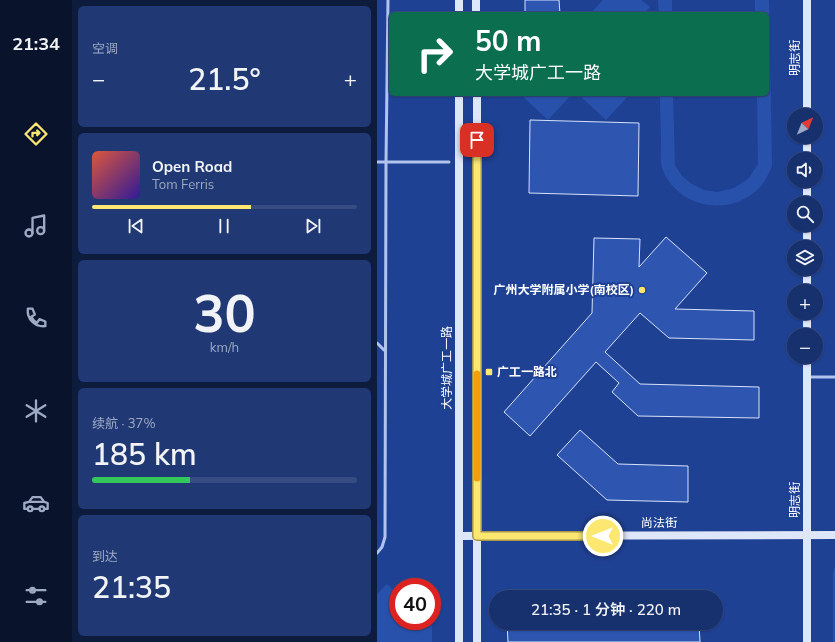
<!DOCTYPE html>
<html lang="zh">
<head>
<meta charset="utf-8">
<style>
	:root { --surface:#17316f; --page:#203974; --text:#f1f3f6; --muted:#9ea9c3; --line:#364c82; --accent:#fce871 }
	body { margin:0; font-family:Mulish,"Noto Sans SC",sans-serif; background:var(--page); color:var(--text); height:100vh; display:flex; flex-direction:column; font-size:15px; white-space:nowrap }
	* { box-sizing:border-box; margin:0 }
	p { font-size:13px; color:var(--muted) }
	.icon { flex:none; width:22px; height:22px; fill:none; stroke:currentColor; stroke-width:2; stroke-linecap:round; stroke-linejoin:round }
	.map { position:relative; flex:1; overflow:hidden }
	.panel { display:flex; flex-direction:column; gap:6px; padding:6px; background:#0d1b3d; width:305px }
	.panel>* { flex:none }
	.hud { position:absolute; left:12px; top:12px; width:380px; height:84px; border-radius:6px; box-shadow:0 1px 3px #0004,0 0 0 1px var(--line); background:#0b6e4f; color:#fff; overflow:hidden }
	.needle { width:26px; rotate:43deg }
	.fabs { position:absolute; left:410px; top:108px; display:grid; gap:8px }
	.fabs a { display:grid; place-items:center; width:36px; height:36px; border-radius:50%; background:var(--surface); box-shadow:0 1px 3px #0004,0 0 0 1px var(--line); font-size:20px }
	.speed { position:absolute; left:12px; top:578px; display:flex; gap:8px; font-size:20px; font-weight:700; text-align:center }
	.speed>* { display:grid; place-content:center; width:52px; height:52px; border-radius:50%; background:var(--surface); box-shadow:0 1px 3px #0004,0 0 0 1px var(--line); line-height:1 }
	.speed .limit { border:6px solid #d22; background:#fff; color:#111 }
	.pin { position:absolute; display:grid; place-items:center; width:34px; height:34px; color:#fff; margin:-17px; border-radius:8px; box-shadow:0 2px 6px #0006 }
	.me { position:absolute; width:44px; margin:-22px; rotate:270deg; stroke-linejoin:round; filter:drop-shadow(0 0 3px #0008) }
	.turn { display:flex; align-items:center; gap:14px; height:84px; padding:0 20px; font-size:18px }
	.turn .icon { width:52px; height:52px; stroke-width:2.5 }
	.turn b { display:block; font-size:28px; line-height:34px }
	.big { font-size:30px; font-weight:600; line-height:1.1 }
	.panel .widget { flex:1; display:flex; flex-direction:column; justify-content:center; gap:6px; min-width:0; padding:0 14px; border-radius:6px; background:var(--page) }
	.panel .dial { align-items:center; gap:0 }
	.dial b { font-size:52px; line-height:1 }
	.song { display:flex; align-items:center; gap:12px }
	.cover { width:48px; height:48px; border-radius:6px; background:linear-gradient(135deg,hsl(10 70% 55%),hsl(250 70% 35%)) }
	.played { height:4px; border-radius:2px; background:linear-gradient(90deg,var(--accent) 60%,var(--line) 60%) }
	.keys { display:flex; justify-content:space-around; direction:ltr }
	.heat { display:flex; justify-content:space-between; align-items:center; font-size:22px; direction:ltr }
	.charge { height:6px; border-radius:3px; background:linear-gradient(90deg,#34c759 37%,var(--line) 0) }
	.trip { position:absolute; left:112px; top:590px; width:234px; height:40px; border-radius:20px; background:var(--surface); box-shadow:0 1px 3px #0004,0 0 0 1px var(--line); font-weight:600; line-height:40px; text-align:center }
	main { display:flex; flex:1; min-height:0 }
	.tab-bar { display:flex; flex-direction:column; width:72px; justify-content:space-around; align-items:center; background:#09142c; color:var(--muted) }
	.tab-bar .icon { width:28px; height:28px }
	.tab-bar .on { color:var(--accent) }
	.tab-bar b { font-size:18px; color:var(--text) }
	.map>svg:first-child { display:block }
</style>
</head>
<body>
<main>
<nav class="tab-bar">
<b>21:34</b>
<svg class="icon on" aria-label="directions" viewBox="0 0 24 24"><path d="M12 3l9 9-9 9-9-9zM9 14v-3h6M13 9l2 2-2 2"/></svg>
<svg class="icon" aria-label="music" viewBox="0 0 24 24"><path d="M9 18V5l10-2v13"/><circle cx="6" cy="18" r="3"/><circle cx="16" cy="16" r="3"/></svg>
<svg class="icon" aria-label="phone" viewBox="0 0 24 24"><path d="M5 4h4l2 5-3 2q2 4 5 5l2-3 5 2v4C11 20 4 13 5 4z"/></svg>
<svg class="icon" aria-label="climate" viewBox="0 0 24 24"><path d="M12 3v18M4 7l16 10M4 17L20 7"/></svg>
<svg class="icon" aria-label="car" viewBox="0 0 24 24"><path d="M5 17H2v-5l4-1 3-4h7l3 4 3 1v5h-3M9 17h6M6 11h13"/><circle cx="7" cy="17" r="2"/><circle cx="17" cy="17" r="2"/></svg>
<svg class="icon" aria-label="filters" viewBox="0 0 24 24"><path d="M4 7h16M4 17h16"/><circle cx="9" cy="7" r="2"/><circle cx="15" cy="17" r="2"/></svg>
</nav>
<section class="panel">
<div class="widget"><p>空调</p>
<div class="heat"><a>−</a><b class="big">21.5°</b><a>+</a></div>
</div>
<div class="widget">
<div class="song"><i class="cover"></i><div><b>Open Road</b><p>Tom Ferris</p></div></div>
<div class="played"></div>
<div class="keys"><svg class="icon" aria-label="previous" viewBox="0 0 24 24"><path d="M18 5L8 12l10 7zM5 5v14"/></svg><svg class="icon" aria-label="pause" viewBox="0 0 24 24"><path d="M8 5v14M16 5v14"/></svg><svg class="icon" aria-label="next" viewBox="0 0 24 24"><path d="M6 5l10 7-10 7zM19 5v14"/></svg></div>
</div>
<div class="widget dial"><b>30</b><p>km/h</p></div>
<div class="widget"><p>续航 · 37%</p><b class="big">185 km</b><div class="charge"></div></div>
<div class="widget"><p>到达</p><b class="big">21:35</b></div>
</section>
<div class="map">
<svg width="458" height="642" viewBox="0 0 458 642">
	<rect width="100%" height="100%" fill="#1f4194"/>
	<g fill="#2851ac">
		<polygon points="226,0 264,0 273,7 267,14 213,14"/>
		<polygon points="281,0 295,0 295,14 282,14"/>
		<path d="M378 0H392L395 166C392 173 388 182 383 187 354 218 300 209 285 168 283 162 284 153 284 146 284 129 283 111 283 94H296L298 165 305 176 315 184 327 190 340 192 357 188 371 179 381 164 380 94H390V14H378Z"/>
		<polygon points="143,94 195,94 171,120"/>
		<polygon points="201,94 253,94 229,120"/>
		<polygon points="458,565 458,642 456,642 456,573"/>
		<polygon points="10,584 21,594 21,621 51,621 55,625 55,642 0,642 0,594"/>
	</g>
	<g fill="#2e56b1" stroke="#d7e2fa">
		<polygon points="148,0 182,0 183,14 148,14"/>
		<polygon points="153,120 262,123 261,196 152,193"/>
		<polygon points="289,237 330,273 298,309 377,311 377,340 292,338 263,313 228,352 263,384 382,387 382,418 261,416 235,392 242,383 219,362 153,436 127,412 215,313 217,238 263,239 262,267"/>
		<polygon points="203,430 241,464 311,466 311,502 230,500 180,455"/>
		<polygon points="130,623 322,623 323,642 131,642"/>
	</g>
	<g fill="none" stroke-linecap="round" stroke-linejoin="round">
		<g stroke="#b1c4ee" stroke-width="3">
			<polyline points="0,162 72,162"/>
			<polyline points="0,343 7,350"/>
			<polyline points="430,377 458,377"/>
			<polyline points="0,553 5,547 8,537 9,162 11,0"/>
		</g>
		<g stroke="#dee6fa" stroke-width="8">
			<polyline points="82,0 82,14"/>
			<polyline points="99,0 99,14"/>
			<polyline points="430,0 430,115"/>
			<polyline points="82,94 82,642"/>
			<polyline points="100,94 100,642"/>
			<polyline points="430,137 430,159"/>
			<polyline points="430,181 430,203"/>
			<polyline points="430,225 430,247"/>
			<polyline points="430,269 430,291"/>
			<polyline points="430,313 430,335"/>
			<polyline points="430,357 430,642"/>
			<polyline points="82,536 458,535"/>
		</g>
	</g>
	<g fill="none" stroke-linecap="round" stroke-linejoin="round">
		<g stroke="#a49749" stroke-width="10">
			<polyline id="route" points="100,140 100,536 226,536"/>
		</g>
		<use href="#route" stroke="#fce871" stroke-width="7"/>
		<polyline stroke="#f59e0b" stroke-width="7" points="100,374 100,478"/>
	</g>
	<g fill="#fce871" stroke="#1f4194" stroke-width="1.5">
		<circle cx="265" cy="290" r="4"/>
		<rect x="108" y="368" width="8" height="8" rx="2"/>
	</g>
	<g text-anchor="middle" stroke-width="4" stroke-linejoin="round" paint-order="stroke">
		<g font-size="12" fill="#fff" stroke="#1f4194">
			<text transform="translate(418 58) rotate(-90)" y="4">明志街</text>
			<text transform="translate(70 368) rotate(-90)" y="4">大学城广工一路</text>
			<text transform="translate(418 500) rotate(-90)" y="4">明志街</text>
			<text x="282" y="527">尚法街</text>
		</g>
		<g font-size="12" font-weight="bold" fill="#fff" stroke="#1f4194" text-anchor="end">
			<text x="257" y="294">广州大学附属小学(南校区)</text>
			<text x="120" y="376" text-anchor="start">广工一路北</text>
		</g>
	</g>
</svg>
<div class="fabs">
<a><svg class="needle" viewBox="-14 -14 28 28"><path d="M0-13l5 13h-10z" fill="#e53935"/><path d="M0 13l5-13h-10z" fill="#9ea9c3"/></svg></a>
<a><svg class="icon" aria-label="sound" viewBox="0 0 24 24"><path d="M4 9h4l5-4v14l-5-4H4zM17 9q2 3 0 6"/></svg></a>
<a><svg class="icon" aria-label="search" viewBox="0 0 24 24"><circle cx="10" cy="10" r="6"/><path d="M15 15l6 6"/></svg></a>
<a><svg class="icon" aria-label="layers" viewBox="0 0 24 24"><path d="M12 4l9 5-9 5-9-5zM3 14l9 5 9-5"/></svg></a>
<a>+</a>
<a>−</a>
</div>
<div class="speed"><div class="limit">40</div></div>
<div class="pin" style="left:100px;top:140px;background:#d93025"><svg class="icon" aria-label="arrive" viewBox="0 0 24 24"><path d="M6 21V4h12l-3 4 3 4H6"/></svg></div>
<svg class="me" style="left:226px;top:536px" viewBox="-20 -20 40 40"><circle r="17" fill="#fce871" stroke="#fff" stroke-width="3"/><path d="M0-11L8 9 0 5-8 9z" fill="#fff"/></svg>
<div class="trip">21:35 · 1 分钟 · 220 m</div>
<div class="hud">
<div class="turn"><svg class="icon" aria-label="right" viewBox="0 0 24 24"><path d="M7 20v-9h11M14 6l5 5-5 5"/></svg><div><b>50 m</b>大学城广工一路</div></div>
</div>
</div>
</main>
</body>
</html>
